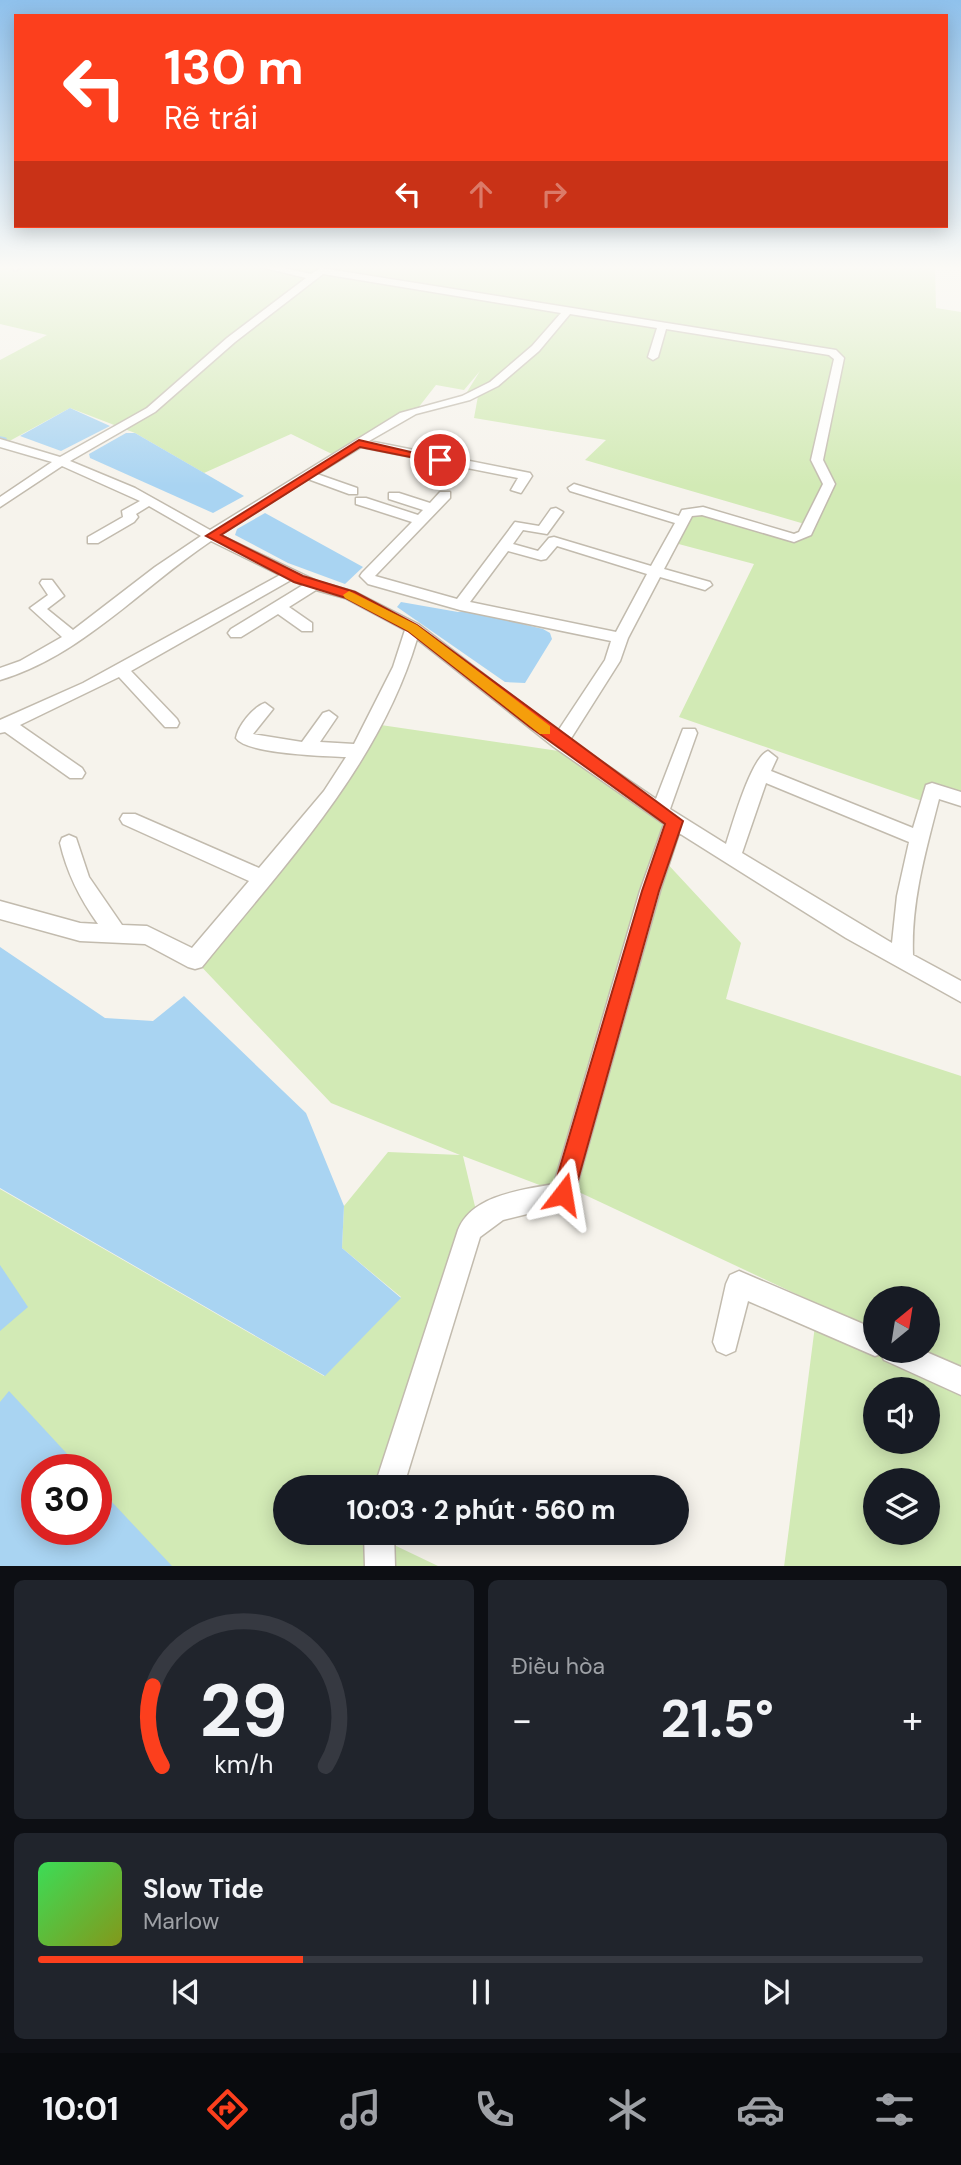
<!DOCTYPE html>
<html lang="vi">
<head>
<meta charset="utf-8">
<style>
	:root { --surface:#171b24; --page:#20242c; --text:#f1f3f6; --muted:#9ea1a6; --line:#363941; --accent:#fc3f1d }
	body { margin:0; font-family:"DM Sans",sans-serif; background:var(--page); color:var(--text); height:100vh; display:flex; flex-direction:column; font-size:26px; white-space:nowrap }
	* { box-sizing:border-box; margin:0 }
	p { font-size:23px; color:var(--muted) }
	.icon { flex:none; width:38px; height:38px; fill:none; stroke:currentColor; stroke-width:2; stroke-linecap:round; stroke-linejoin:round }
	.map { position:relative; height:1566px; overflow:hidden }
	.sheet { display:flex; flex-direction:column; gap:14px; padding:14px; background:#0d0f14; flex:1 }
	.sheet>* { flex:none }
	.banner { position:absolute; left:14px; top:14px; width:934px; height:214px; border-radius:0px; box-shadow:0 4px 18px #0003; background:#fc3f1d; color:#fff; overflow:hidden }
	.needle { width:46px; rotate:30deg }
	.controls { position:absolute; left:863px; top:1286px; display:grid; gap:14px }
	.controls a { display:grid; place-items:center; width:77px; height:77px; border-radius:50%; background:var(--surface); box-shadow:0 4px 18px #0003; font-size:35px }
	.speed { position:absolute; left:21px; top:1454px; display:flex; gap:14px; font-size:35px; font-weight:700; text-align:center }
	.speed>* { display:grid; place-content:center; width:91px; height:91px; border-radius:50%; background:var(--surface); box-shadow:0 4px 18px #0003; line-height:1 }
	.speed .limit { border:10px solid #d22; background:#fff; color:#111 }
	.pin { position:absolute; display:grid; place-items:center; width:60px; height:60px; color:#fff; margin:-30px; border:4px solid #fff; border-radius:50%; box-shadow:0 2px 7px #0007 }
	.me { position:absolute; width:77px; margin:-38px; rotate:14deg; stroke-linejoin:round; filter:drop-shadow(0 0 5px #0008) }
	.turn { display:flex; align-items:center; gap:24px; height:147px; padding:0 35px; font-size:32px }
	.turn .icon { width:91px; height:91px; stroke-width:2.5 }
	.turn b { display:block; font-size:49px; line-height:60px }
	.lanes { display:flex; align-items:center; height:66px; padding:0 35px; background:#0003; justify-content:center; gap:35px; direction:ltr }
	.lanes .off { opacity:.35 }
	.big { font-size:52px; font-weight:700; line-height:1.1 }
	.sheet .card { flex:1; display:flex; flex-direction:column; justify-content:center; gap:10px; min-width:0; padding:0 24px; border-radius:10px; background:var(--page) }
	.sheet .dial { align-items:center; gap:0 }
	.dial svg { height:182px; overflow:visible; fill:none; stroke:var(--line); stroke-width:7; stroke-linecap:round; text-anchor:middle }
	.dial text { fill:var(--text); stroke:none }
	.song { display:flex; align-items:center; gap:21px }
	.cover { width:84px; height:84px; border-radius:10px; background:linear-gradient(135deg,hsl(130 70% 55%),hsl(70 70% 35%)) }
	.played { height:7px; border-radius:4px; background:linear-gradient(90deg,var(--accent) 30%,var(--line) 30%) }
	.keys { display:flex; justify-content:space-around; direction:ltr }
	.heat { display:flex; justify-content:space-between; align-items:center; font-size:38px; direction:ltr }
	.sheet .tiles { flex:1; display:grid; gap:14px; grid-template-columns:1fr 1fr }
	.card:last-child { grid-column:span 2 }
	.trip { position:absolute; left:273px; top:1475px; width:416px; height:70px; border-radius:35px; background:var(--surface); box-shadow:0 4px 18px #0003; font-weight:700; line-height:70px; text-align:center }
	.tab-bar { display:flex; height:112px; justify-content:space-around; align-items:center; background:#090b0e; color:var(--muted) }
	.tab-bar .icon { width:49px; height:49px }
	.tab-bar .current { color:var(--accent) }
	.tab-bar b { font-size:32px; color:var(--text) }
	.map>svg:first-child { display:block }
</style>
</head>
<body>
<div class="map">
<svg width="961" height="1567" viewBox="0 0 961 1567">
	<rect width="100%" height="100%" fill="#f6f3ec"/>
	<g fill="#d2eab5" fill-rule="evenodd">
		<polygon points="0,266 935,266 936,308 961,312 961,801 932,790 922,801 679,717 754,564 671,542 690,511 799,537 808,525 585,460 606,440 474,418 478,396 467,392 480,371 464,390 436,385 418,408 334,455 291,434 204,473 135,433 70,408 4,444 0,443 0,360 47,335 0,324"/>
		<path d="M374 724 579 754 674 821 663 859 741 943 726 999 961 1076V1371L917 1351H928V1298H875V1331L566 1186 563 1194 463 1156 478 1219 389 1487 285 1488V1533H391L392 1544 438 1566H395L393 1553V1567L0 1566V1189L324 1376 401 1297 342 1248 344 1206 388 1152 460 1155 331 1103 195 960 330 796ZM37 1470H96V1530H37Z"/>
		<path d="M816 1318 875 1351 961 1381V1566L784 1567ZM875 1390H928V1442H875ZM875 1480H928V1533H875Z"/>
	</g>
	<g fill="#a9d4f2">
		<polygon points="70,408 110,426 61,451 20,436"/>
		<polygon points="126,433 135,433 244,496 213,513 90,458 89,454"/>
		<polygon points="265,513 363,567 345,584 288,563 235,535 237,529"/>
		<polygon points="401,602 458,612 468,611 543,629 550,633 552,639 525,683 505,682 397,607"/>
		<polygon points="0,947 105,1018 153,1021 184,996 306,1113 344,1206 342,1248 401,1298 325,1376 0,1188"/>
		<polygon points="0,1265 28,1307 0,1331"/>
		<polygon points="9,1391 82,1470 37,1470 37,1530 96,1530 96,1485 172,1566 0,1566 0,1402"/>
	</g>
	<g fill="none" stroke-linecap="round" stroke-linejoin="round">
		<polyline stroke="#a9d4f2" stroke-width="3.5" points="0,438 5,439"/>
		<g stroke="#c2bbae" stroke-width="3">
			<g id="minor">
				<polygon points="12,266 22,266 15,271"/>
				<path d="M257 266H275L311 274 321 268 836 350 844 358 823 460 835 484 811 535 794 542 702 515 692 516 664 569 710 582 712 585 705 590 660 577 628 638 620 661 570 740 656 799 683 729H695L697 733 670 809 726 844C732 826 751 757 768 751L777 758 771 771 913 828 926 785 932 783 961 792V806L939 799C926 850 911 901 913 955L961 981V1002L846 938 679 833 660 891 572 1203 503 1220 480 1237 403 1488H374L458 1230C472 1195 522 1190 554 1184L640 891 664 824 554 747 417 639C379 767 284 865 202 967L195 969 188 967 145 944 80 941 0 919V901L80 923 98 924C80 899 67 873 60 843L62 838 69 835 76 838 89 877 122 925 147 926 192 948 249 881 123 824 120 819 123 814H135L259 868 324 791 346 757C325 756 246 754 236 738 238 726 253 707 265 703L273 709 253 734 302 742 323 713 329 711 337 717 320 742 354 744 393 667 405 630 345 598 316 590 289 607 312 623V631H302L278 614 241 637H231L228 633 231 629 303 585 291 580 131 671 177 719 179 723 177 727H165L119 677 20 725 82 768 85 773 82 778H70L5 732 0 733V720L83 683 280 575 211 541C142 587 81 656 0 680V668L20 661 62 637 30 608 48 595 40 583 42 580H52L64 596 47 609 73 630 155 567 201 536 149 506 136 514 138 517 134 522 98 543H88V537L123 517 122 511 140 501 62 466 0 507V497L52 462 0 447V439L60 457 147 408 227 338 306 278ZM323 274 561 313 532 346 490 382 462 396 400 413 210 530 135 488 70 461 155 412 235 342ZM570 314 657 328 648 357 653 360 658 357 666 329 829 355 834 359 811 460 823 484 799 532 794 534 703 507 682 510 679 516 574 484 568 488 570 491 675 523 651 566 554 537 549 538 538 551 513 544 523 530 547 534 563 512 556 508 551 509 539 526 515 522 457 599 375 576 450 498V492H440L430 503 399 493H389V499L423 510 418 515 366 498H356V504L412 522 362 573 360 576 368 584 460 610 611 641 605 660 558 731 418 624 355 592 319 582 220 535 308 479 349 494H357V488L317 474 361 447 518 478 511 490 521 493 532 476 530 473 369 441 416 414 470 400 498 386 539 351ZM557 546 647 574 616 632 470 602 508 551 541 560 546 559ZM766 783 909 842 897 896 892 943 742 853Z"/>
				<polygon points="739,1271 875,1329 875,1351 924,1351 961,1367 961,1395 884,1360 881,1354 875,1356 748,1301 735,1351 726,1355 717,1351 713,1342 726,1284 730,1275"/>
				<polygon points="364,1533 394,1533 395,1567 365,1567"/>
			</g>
		</g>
		<use href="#minor" fill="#fff" fill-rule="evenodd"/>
	</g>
	<linearGradient id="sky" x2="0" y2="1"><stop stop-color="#8fc1ec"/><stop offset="0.55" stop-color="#fbfaf6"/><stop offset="1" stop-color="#fbfaf6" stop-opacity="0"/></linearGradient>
	<rect width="961" height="486" fill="url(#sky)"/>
	<polygon fill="#fc3f1d" stroke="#a42913" stroke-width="2" points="359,440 445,460 440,463 360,447 221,535 303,576 355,592 417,625 683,821 659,891 574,1194 571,1202 563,1205 555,1202 552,1194 642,891 665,824 530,727 408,631 346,598 294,582 206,536"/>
	<polygon fill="#f59e0b" points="349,591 417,625 550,726 550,734 540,734 408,631 345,598 343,595"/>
</svg>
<div class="controls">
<a><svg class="needle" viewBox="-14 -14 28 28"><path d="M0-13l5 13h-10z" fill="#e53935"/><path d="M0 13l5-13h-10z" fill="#9ea1a6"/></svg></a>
<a><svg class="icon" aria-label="sound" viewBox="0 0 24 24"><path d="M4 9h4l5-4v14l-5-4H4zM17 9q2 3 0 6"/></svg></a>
<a><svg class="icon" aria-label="layers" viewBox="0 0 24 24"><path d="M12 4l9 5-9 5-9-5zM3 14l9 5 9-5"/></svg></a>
</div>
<div class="speed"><div class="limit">30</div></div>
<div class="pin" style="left:440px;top:460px;background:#d93025"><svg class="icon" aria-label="arrive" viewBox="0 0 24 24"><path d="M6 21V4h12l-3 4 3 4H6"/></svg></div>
<svg class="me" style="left:563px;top:1194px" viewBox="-20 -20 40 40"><path d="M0-17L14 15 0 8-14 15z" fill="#fc3f1d" stroke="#fff" stroke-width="4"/></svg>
<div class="trip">10:03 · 2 phút · 560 m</div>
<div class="banner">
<div class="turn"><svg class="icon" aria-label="left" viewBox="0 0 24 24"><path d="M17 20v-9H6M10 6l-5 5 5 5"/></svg><div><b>130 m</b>Rẽ trái</div></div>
<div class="lanes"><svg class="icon" aria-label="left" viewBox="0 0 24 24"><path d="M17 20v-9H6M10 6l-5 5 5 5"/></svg><svg class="icon off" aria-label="ahead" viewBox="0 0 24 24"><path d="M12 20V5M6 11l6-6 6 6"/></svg><svg class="icon off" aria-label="right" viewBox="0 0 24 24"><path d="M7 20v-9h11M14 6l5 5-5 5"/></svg></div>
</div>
</div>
<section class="sheet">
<div class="tiles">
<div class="card dial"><svg viewBox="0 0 100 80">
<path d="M14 69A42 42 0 1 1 86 69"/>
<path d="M14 69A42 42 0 0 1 10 34" stroke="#fc3f1d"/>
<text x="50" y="56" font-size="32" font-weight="700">29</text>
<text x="50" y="72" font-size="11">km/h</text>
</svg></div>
<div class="card"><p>Điều hòa</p>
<div class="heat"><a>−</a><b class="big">21.5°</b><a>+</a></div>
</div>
<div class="card">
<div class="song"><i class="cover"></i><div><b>Slow Tide</b><p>Marlow</p></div></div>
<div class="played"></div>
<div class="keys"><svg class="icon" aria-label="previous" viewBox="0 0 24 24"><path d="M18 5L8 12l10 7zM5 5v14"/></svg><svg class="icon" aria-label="pause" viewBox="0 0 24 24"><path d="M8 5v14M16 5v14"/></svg><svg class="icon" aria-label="next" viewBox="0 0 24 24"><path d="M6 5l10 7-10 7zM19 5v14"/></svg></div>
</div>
</div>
</section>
<nav class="tab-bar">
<b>10:01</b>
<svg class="icon current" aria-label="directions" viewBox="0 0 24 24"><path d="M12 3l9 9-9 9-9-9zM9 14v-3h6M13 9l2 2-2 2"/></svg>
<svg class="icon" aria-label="music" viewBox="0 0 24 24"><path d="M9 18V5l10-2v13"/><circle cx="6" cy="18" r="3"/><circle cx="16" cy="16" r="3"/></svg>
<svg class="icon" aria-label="phone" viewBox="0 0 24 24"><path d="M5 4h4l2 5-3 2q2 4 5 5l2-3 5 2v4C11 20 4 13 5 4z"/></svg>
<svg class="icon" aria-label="climate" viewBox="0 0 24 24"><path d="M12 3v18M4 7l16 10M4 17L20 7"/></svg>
<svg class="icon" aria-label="car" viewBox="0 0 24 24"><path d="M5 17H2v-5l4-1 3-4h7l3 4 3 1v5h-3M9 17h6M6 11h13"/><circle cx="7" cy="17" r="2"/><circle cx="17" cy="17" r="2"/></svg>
<svg class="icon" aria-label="filters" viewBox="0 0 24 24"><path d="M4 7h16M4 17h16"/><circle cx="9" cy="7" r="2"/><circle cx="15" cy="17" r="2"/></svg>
</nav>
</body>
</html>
